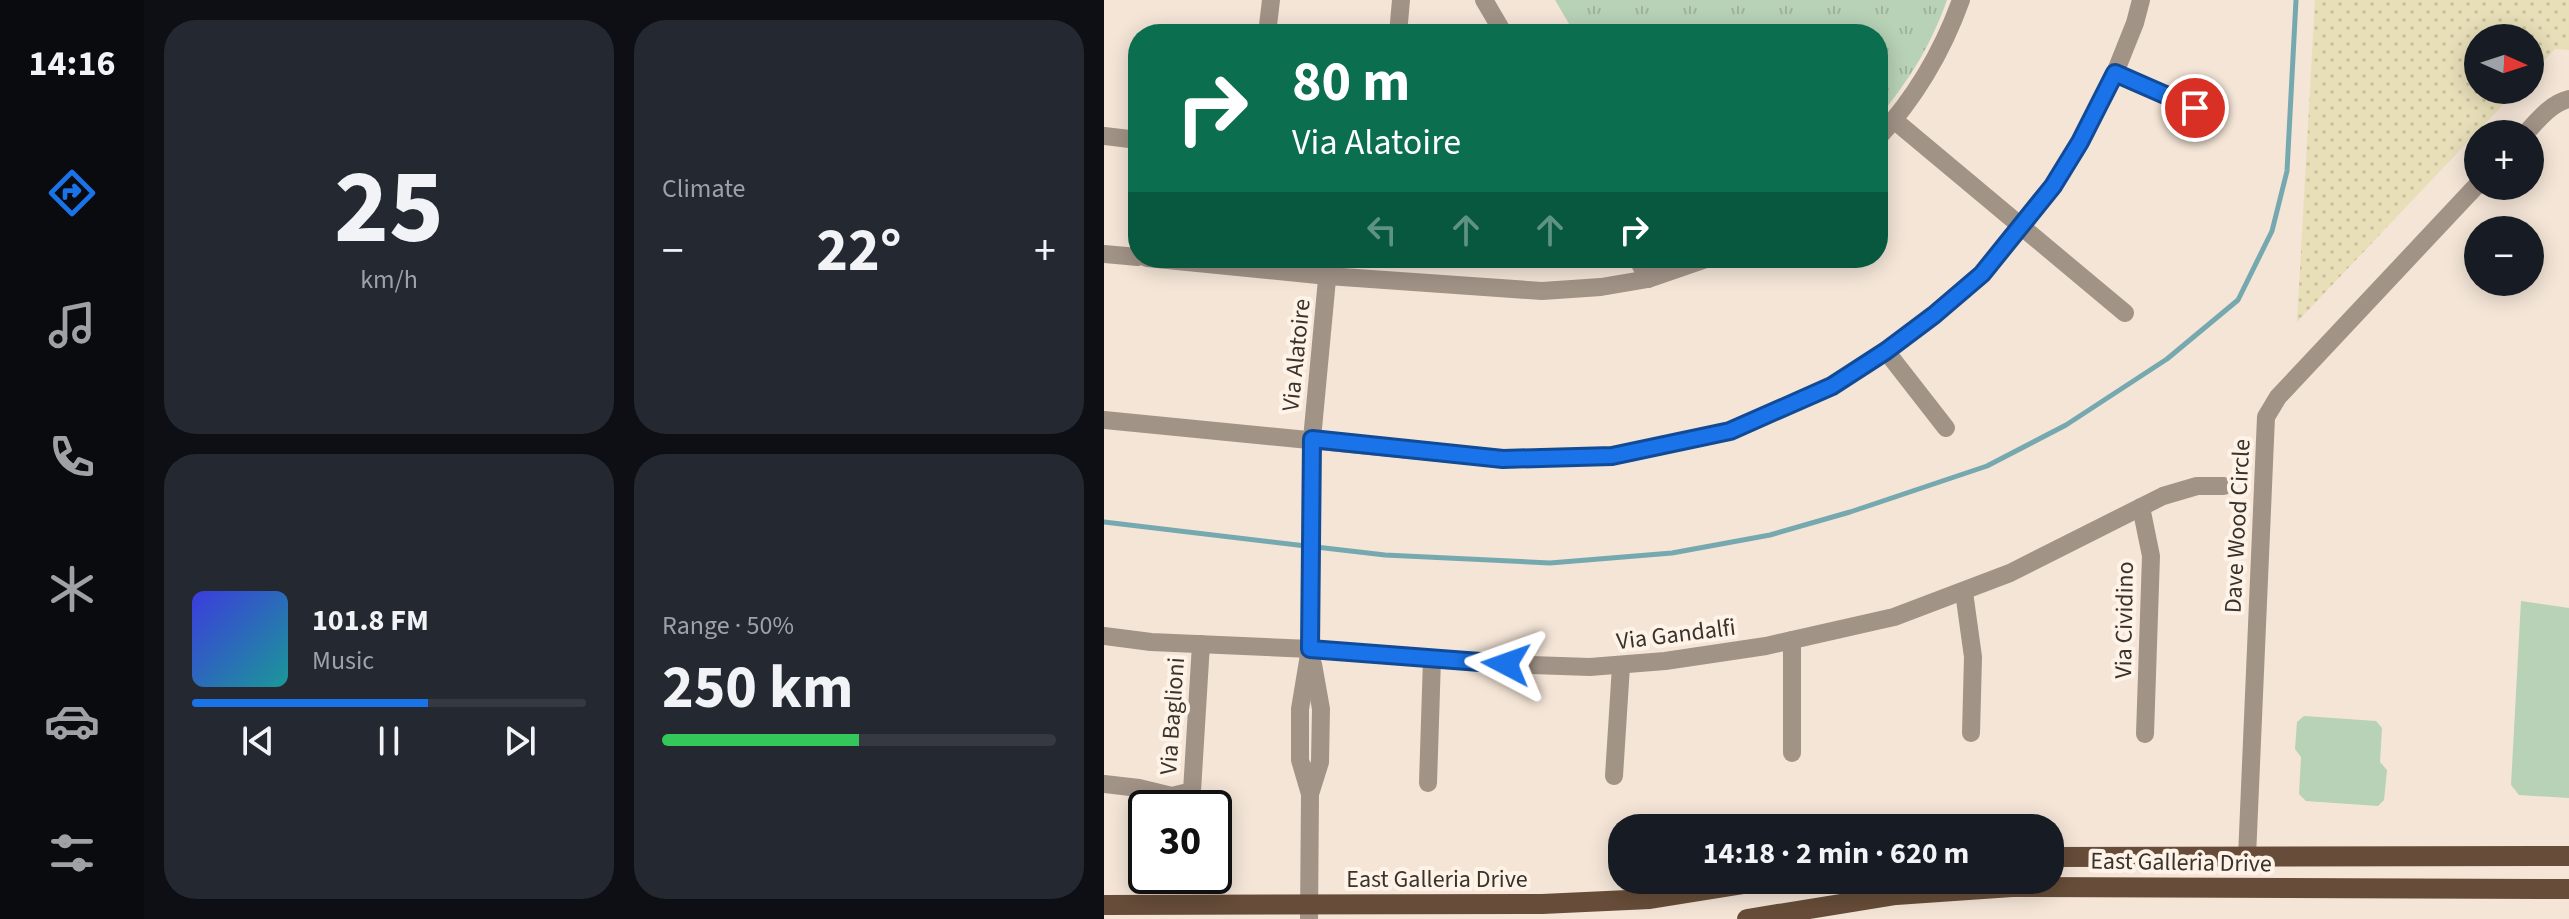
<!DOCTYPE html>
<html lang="en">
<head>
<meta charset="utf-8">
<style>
	:root { --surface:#171b24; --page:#242831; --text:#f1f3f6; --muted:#9ea1a6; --line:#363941; --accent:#1a73e8 }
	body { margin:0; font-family:"Source Sans 3",sans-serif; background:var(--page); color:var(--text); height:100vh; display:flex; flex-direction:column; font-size:30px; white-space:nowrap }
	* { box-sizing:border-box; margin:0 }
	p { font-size:26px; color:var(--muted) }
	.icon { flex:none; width:44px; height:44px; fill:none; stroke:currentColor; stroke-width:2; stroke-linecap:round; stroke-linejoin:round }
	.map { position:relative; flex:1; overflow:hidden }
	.drawer { display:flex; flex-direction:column; gap:20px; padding:20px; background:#0d0f14; width:960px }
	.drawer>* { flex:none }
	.banner { position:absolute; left:24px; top:24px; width:760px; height:244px; border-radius:32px; box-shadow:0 4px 20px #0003; background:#0b6e4f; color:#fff; overflow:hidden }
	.needle { width:52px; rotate:93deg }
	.buttons { position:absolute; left:1360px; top:24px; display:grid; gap:16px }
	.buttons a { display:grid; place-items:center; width:80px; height:80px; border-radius:50%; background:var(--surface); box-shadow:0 4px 20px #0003; font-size:40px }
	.speed { position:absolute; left:24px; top:790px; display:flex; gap:16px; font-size:40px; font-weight:700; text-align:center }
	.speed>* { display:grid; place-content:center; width:104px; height:104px; border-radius:50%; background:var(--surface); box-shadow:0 4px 20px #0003; line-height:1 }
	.speed .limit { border:4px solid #111; border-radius:12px; background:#fff; color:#111 }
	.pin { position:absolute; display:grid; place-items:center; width:68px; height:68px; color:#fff; margin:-34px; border:4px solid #fff; border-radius:50%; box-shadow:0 2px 8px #0007 }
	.me { position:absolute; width:88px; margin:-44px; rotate:274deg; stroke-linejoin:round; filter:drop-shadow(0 0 6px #0008) }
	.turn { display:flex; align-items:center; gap:28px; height:168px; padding:0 32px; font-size:36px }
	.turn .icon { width:104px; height:104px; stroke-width:2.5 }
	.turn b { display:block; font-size:56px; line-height:68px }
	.lanes { display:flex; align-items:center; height:76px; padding:0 32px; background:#0003; justify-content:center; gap:40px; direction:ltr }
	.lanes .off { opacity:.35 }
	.big { font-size:60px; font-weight:700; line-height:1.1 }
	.drawer .tile { flex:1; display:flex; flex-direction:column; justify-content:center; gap:12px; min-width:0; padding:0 28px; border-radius:32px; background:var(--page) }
	.drawer .dial { align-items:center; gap:0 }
	.dial b { font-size:104px; line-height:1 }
	.song { display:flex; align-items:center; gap:24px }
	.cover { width:96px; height:96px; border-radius:12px; background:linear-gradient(135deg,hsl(240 70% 55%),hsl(180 70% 35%)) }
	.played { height:8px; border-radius:4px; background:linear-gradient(90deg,var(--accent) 60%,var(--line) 60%) }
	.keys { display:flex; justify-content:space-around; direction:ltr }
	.heat { display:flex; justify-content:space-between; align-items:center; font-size:44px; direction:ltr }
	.charge { height:12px; border-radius:6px; background:linear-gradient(90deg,#34c759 50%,var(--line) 0) }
	.drawer .tiles { flex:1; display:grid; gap:20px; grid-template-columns:repeat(2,1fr) }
	.trip { position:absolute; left:504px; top:814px; width:456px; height:80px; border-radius:32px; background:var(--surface); box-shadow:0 4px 20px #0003; font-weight:700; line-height:80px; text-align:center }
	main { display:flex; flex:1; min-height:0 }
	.dock { display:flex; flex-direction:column; width:144px; justify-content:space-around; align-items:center; background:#090b0e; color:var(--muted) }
	.dock .icon { width:56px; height:56px }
	.dock .current { color:var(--accent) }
	.dock b { font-size:36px; color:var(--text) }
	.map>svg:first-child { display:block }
</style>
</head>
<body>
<main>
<nav class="dock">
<b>14:16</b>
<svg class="icon current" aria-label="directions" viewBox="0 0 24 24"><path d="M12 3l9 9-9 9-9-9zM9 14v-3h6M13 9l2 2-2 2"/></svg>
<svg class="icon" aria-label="music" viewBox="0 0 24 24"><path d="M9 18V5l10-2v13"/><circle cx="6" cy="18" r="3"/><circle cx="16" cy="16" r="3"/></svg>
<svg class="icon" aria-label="phone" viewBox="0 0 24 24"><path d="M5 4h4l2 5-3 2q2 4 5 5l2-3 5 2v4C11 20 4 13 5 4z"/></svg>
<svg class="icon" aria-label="climate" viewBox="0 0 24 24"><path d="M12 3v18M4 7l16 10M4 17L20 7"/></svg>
<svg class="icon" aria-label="car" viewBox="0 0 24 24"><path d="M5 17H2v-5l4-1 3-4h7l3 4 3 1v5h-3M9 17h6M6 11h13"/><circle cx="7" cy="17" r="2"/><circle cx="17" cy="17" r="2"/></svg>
<svg class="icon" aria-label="filters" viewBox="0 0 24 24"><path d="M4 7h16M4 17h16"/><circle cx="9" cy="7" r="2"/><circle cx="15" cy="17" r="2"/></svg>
</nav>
<section class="drawer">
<div class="tiles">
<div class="tile dial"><b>25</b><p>km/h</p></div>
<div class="tile"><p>Climate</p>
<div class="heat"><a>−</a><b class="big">22°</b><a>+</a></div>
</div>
<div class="tile">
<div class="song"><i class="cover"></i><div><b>101.8 FM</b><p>Music</p></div></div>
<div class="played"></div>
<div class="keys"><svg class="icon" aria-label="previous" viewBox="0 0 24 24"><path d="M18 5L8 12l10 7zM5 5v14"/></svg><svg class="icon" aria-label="pause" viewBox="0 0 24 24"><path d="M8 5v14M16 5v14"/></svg><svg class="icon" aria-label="next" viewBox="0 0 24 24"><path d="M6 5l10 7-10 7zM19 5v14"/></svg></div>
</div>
<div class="tile"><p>Range · 50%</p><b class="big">250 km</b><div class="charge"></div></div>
</div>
</section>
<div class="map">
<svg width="1465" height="919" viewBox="0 0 1465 919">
	<defs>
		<pattern id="grass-tufts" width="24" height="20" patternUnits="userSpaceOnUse" patternTransform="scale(2)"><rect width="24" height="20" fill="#b7d2b6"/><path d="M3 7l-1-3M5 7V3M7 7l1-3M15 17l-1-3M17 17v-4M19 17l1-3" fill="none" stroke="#9eb59d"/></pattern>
		<pattern id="sand-dots" width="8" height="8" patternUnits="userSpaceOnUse" patternTransform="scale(2)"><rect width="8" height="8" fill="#e8dfb9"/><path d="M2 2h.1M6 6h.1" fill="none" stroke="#c8c09f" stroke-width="1.8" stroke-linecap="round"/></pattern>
	</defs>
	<rect width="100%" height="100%" fill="#f4e5d7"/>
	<path fill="url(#grass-tufts)" d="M451 0H843C826 47 806 79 774 118V34H471Z"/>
	<polygon fill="url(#sand-dots)" points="1211,0 1465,0 1465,50 1451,49 1426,76 1426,38 1374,38 1374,90 1413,90 1193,322"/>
	<g fill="#b7d2b6">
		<polygon points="1417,601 1465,608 1465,798 1415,795 1407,785"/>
		<polygon points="1200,716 1272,721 1278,728 1276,762 1283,770 1280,800 1274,806 1202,801 1195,794 1197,757 1191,749 1193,722"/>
	</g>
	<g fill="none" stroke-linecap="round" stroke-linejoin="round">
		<g stroke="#76a9af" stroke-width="5">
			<polyline points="0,522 202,546"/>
			<polyline points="212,547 281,555 446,563 568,553 666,535 746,512 883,466 962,425 1063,359 1134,300 1168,231 1183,171 1192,0"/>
		</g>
		<g stroke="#a29387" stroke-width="18">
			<polyline points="380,0 400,34"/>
			<polyline points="163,34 167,0"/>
			<polyline points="294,34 297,0"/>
			<polyline points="1011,73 1114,118"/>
			<polyline points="790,120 1021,313"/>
			<path d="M1421 134C1433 121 1447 103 1465 99"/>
			<polyline points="0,136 34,140"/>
			<path d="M774 138C810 99 839 50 857 0"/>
			<polyline points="0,254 34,257"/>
			<polyline points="43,258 224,276 438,291 497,287 544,279 605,258"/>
			<polyline points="533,258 544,279"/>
			<polyline points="782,351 842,428"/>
			<polyline points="0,420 399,459 508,456 626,431 728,386 782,351 830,315 878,274 949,186 976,142 1011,73 1031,23 1037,0"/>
			<polyline points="1037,507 1047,556 1041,734"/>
			<polyline points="860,592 869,657 867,733"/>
			<polyline points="0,636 47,642 206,649 402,664 486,667 561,661 662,646 790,617 906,573 1059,496 1093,486 1120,486"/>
			<polyline points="688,640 688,753"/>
			<polyline points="510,776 517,666"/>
			<polyline points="324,783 328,659"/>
			<polyline points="0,784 35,788 68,796 88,791 97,644"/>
			<polyline points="206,794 196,760 196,709 206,649 208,439 225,258"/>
			<polyline points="1143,857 1162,417 1174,397 1374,184"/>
			<polyline points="205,919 206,794 216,762 217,709 209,664"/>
		</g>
		<g stroke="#674d39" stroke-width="20">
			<polyline points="946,857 1465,856"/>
			<polyline points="0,905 438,904 546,899 665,880"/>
			<polyline points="643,919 792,895 908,887 1465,889"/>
		</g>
	</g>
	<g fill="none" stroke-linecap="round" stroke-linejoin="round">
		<g stroke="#114b97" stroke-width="20">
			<polyline id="route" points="402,664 206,649 208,439 399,459 508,456 626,431 728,386 782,351 830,315 878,274 949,186 976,142 1011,73 1091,108"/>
		</g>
		<use href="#route" stroke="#1a73e8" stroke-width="14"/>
	</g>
	<g text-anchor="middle" stroke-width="8" stroke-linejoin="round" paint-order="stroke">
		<g font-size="24" fill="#38332d" stroke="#fff3e8">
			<text transform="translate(192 355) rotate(-84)" y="8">Via Alatoire</text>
			<text transform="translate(1133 526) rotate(-87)" y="8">Dave Wood Circle</text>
			<text transform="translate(1020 620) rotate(-89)" y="8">Via Cividino</text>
			<text transform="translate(572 634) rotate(-7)" y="8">Via Gandalfi</text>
			<text transform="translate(68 716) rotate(-86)" y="8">Via Baglioni</text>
			<text transform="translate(1077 862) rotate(1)" y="8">East Galleria Drive</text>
			<text x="333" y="887">East Galleria Drive</text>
		</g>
	</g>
</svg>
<div class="buttons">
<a><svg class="needle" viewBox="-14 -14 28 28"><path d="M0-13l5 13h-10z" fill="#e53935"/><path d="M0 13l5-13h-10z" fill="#9ea1a6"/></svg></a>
<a>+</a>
<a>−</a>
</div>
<div class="speed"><div class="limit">30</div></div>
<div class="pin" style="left:1091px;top:108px;background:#d93025"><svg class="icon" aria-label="arrive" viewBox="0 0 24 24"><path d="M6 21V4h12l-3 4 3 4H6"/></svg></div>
<svg class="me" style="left:402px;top:664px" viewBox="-20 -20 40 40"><path d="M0-17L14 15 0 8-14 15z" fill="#1a73e8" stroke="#fff" stroke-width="4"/></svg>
<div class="trip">14:18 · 2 min · 620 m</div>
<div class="banner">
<div class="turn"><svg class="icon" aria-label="right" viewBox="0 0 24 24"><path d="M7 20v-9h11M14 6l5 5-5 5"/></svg><div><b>80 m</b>Via Alatoire</div></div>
<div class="lanes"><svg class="icon off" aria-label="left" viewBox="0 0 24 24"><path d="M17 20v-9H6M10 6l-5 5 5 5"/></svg><svg class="icon off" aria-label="ahead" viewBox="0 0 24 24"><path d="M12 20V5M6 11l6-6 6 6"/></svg><svg class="icon off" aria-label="ahead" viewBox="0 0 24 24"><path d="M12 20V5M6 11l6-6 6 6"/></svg><svg class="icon" aria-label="right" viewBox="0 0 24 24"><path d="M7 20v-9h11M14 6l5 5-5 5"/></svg></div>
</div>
</div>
</main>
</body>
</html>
